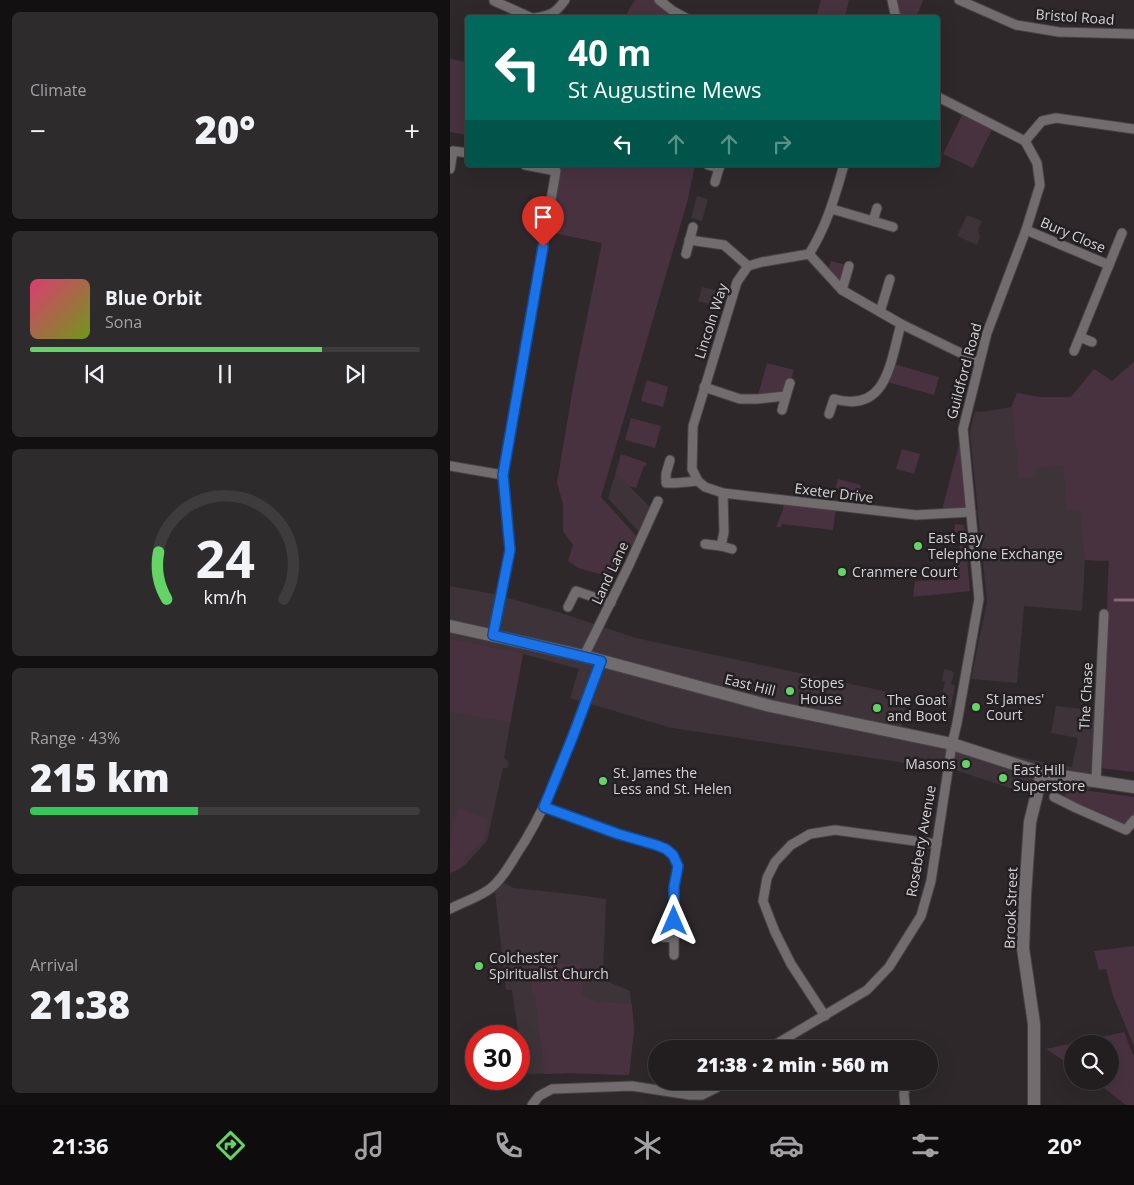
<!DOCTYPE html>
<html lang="en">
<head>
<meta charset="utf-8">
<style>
	:root { --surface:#221e20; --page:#2e2b2d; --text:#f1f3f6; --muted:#a2a2a5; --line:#3f3c3e; --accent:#65d467 }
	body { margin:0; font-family:"Open Sans",sans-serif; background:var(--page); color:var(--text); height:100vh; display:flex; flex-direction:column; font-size:19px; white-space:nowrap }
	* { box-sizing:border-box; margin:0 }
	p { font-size:16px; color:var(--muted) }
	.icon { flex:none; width:28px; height:28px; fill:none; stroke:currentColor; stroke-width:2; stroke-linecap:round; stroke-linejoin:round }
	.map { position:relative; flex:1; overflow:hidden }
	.sheet { display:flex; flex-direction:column; gap:12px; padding:12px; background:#131012; width:450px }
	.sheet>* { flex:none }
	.hud { position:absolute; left:15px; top:15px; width:475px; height:152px; border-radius:5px; box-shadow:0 5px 20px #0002,0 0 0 1px var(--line); background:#00695c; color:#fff; overflow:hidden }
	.fabs { position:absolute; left:614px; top:1035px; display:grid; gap:10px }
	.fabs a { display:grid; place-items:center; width:55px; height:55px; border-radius:50%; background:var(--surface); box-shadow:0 5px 20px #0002,0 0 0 1px var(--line); font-size:25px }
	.speed { position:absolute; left:15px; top:1025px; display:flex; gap:10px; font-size:25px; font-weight:700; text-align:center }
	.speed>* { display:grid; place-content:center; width:65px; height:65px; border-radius:50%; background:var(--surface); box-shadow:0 5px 20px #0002,0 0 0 1px var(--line); line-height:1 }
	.speed .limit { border:8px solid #d22; background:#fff; color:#111 }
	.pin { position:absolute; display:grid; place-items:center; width:42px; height:42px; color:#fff; margin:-51px -21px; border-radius:50% 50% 50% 0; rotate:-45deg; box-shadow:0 0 5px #0007 }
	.pin .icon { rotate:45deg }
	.me { position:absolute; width:55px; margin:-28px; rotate:0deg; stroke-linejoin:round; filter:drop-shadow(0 0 4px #0008) }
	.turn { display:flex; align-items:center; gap:18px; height:105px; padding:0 20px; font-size:22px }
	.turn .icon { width:65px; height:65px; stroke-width:2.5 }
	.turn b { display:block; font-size:35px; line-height:42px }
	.lanes { display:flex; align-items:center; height:48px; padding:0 20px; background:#0003; justify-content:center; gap:25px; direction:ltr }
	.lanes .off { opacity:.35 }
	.big { font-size:38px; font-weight:800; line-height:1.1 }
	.sheet .tile { flex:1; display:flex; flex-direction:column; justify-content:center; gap:8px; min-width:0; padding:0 18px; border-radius:8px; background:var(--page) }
	.sheet .dial { align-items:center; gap:0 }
	.dial svg { height:130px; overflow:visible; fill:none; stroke:var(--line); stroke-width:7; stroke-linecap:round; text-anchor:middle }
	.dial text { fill:var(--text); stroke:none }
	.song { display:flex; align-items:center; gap:15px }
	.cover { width:60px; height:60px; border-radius:8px; background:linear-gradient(135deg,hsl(340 70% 55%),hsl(80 70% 35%)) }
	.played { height:5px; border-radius:2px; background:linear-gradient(90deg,var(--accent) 75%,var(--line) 75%) }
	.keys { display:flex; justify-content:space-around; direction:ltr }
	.heat { display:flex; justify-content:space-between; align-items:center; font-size:28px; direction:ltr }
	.charge { height:8px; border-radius:4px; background:linear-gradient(90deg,#34c759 43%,var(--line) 0) }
	.trip { position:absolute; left:198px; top:1040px; width:290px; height:50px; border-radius:25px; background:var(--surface); box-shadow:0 5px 20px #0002,0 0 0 1px var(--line); font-weight:800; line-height:50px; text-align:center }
	.tabs { display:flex; height:80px; justify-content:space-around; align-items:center; background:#0e0c0d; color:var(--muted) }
	.tabs .icon { width:35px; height:35px }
	.tabs .on { color:var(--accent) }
	.tabs b { font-size:22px; color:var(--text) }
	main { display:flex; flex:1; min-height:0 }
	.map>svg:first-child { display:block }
</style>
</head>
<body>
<main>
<section class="sheet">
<div class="tile"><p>Climate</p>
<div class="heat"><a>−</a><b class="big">20°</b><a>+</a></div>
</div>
<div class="tile">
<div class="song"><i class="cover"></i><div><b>Blue Orbit</b><p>Sona</p></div></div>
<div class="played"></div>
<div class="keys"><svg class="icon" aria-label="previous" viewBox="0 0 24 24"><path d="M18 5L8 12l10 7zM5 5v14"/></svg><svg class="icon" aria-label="pause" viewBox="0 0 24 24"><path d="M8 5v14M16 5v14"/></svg><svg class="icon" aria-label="next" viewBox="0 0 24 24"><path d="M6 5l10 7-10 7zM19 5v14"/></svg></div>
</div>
<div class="tile dial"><svg viewBox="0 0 100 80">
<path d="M14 69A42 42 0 1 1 86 69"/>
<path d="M14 69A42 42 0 0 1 9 40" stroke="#65d467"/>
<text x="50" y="56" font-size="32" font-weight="700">24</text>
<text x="50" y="72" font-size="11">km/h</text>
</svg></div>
<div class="tile"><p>Range · 43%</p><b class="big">215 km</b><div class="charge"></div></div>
<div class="tile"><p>Arrival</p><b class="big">21:38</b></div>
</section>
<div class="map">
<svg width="684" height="1105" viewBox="0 0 684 1105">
	<rect width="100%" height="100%" fill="#2e282b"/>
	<g fill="#3d3339">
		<polygon points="247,196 258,199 252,221 241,218"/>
		<polygon points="517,215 532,221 528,230 530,237 527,245 507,236"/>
		<polygon points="252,287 275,293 271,307 248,301"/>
		<polygon points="684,362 657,594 659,561 635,560 632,611 574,606 567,683 521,679 537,602 520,432 525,411 531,412 561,407 567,393 589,397 621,397 644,369 662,381"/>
		<polygon points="165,475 174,478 173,480 201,508 191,534 158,498"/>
		<polygon points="0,586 44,594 108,612 186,638 457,696 451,728 582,760 622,767 628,738 601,733 606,706 643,710 644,735 642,746 644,759 643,788 636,790 608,787 595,794 576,793 508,771 222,728 120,698 129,669 73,654 54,758 58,761 59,765 57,768 53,768 37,841 16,864 9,869 0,873"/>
		<polygon points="494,669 504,672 501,684 505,685 501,707 490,705 495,682 492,681"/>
		<polygon points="54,883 64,888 121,894 156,899 153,974 159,982 180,991 184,1030 179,1075 119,1073 74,1074 62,990 56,990 46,901 45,892"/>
	</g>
	<g fill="#48323f">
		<polygon points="185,0 209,0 223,11 218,17 177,18 175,16"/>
		<polygon points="371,0 399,0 395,17 366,17"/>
		<polygon points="442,0 473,0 466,18 446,17"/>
		<polygon points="0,59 17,62 17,135 0,132"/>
		<polygon points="514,111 544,125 523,168 493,154"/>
		<polygon points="110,165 245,165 238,199 151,497 187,537 185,546 181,548 176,547 167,569 162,573 153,575 128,568 118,561 123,545 113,531 113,504 107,483 124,382 152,243 99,232"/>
		<polygon points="381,261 399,266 392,290 377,274"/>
		<polygon points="684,362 684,772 650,768 659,561 635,560 630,513 628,509 617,510 613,466 586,468 586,476 569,478 562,407 567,393 589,397 621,397 644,369 662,381"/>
		<polygon points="317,363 344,370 336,396 307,399"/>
		<polygon points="440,363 489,377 484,395 434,381"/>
		<polygon points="197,380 218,387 213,407 191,401"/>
		<polygon points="181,418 211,426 205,448 175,440"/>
		<polygon points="513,429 521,512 491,514"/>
		<polygon points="452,449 470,454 464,474 446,469"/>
		<polygon points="171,454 197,463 196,466 194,466 186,488 179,486 173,480 173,478 165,475"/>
		<polygon points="388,479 411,485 409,493 385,490"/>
		<polygon points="334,501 386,507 383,530 332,524 331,527 326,527 333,510"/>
		<polygon points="505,524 514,525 520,591 463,597 465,581 506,580 511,533 504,532"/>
		<polygon points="0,639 73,654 60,722 0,712"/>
		<polygon points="610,787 684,797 684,828 633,805 630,806 615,797 616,792"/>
		<path d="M9 809 38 819 34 840 13 860 16 864 9 869 0 873C0 854 0 823 9 809Z"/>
		<polygon points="684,946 684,1046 663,996 656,969 649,970 644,951"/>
		<polygon points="131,963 133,990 131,995 149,1002 182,1004 184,1030 179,1075 119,1073 94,1074 85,993 82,993 81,966"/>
		<polygon points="674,1032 684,1057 684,1105 676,1105 645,1081 660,1081 660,1044 622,1044 622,1066 596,1049"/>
	</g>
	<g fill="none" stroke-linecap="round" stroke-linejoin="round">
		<polyline stroke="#88667a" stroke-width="3" points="665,600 684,600"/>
		<g stroke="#484346" stroke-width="11">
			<g id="street">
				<polyline points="44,0 44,1 82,18"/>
				<polyline points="209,0 223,11 236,18"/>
				<polyline points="442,0 446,18"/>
				<polyline points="509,0 566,25 609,32 684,34"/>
				<path d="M85 18C101 15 105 14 115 0"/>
				<polyline points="575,141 592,121 606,118 684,129"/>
				<polyline points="258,165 269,168"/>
				<path d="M394 165C385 196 377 226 359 254L312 262 298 266 287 282 243 426 242 469 248 481 255 487 273 493 466 515 521 512"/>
				<polyline points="0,169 3,151 18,153"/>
				<polyline points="265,182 270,165"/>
				<polyline points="382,209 443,227"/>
				<polyline points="423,221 427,208"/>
				<polyline points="576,230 659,265"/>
				<polyline points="239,240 274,245 298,266"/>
				<polyline points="236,254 243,227"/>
				<polyline points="359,254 392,290 451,324"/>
				<polyline points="392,290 399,266"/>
				<polyline points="430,312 440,279"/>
				<polyline points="630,337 642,342"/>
				<polyline points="624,351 672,233"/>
				<polyline points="254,387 290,399 307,399 336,396 340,383"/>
				<polyline points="332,410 336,396"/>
				<path d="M379 414 384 399C437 414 440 363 451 324L529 362"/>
				<polyline points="220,460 216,474 216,483 226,483 248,481"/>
				<polyline points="0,466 53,475"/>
				<polyline points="273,493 274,532 271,546 282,549"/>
				<polyline points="255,544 271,546"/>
				<polyline points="118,607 126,591 161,603"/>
				<polyline points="43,635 60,550 53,475 106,171 75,165"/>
				<polyline points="134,656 179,565 208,501"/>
				<polyline points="646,780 654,614"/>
				<polyline points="604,797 626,808 676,830 684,820"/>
				<polyline points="94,807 168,834 206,845 216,849 223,855 228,866 224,887 224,955"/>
				<path d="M0 909C13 902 30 897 41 888 51 880 59 867 66 855 106 796 124 726 151 661"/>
				<polyline points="212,937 224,938"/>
				<polyline points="375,1016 341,964 325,932 313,901 317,878 325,862 341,845 360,834 385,830 487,844"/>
				<polyline points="318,1049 417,990 439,967 471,916 481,881 502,744 507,723 529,599 513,429 537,333 576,230 590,185 587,163 575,141 488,97"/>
				<polyline points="82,1105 89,1096 102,1089 182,1086 240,1095 252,1095 266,1088 273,1081"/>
				<polyline points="455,1105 454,1095 455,1081"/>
			</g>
		</g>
		<g stroke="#484346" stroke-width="14">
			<g id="secondary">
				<polyline points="0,626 134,656 320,706 502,744 592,773 684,787"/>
				<polyline points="584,1105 584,1024 573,948 575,895 580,822 592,773"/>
			</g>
		</g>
		<use href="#street" stroke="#726c6f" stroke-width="9"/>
		<use href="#secondary" stroke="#726c6f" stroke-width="12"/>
	</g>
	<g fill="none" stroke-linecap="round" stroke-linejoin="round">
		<g stroke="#114b97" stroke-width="12">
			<polyline id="route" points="93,247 53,475 60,550 43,635 151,661 123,736 94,807 168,834 206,845 216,849 223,855 228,866 224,887 224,921"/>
		</g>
		<use href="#route" stroke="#1a73e8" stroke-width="9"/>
	</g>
	<g fill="#65d467" stroke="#241f22" stroke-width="2">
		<circle cx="468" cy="546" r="5"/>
		<circle cx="392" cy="572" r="5"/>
		<circle cx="340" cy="691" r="5"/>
		<circle cx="526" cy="707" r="5"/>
		<circle cx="427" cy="708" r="5"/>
		<circle cx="516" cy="764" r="5"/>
		<circle cx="553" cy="778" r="5"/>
		<circle cx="153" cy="781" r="5"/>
		<circle cx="29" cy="966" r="5"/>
	</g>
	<g text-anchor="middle" stroke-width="5" stroke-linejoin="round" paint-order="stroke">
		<g font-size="14" fill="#d6d3d5" stroke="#241f22">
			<text transform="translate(625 17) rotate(4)" y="5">Bristol Road</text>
			<text transform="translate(623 235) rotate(23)" y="5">Bury Close</text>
			<text transform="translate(261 321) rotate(-72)" y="5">Lincoln Way</text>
			<text transform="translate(514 371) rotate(-75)" y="5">Guildford Road</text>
			<text transform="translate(384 493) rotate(7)" y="5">Exeter Drive</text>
			<text transform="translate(160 573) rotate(-65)" y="5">Land Lane</text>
			<text transform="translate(300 685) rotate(14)" y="5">East Hill</text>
			<text transform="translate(636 696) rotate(-87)" y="5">The Chase</text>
			<text transform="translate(471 841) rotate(-80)" y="5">Rosebery Avenue</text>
			<text transform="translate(561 908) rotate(-88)" y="5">Brook Street</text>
		</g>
		<g font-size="14" fill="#d6d3d5" stroke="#241f22" text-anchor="start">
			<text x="478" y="543">East Bay<tspan x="478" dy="16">Telephone Exchange</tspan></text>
			<text x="402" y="577">Cranmere Court</text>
			<text x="350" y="688">Stopes<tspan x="350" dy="16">House</tspan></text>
			<text x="536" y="704">St James'<tspan x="536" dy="16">Court</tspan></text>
			<text x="437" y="705">The Goat<tspan x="437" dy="16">and Boot</tspan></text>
			<text x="506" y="769" text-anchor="end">Masons</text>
			<text x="563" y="775">East Hill<tspan x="563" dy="16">Superstore</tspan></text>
			<text x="163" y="778">St. James the<tspan x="163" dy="16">Less and St. Helen</tspan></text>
			<text x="39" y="963">Colchester<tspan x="39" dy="16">Spiritualist Church</tspan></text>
		</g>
	</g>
</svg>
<div class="fabs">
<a><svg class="icon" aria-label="search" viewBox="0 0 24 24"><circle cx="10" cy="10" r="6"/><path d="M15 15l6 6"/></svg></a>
</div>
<div class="speed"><div class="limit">30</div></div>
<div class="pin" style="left:93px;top:247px;background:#d93025"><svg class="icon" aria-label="arrive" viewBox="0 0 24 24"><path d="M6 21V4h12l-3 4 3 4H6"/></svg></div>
<svg class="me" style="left:224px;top:921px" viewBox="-20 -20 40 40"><path d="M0-17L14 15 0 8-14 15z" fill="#1a73e8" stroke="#fff" stroke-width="4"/></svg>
<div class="trip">21:38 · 2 min · 560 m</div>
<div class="hud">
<div class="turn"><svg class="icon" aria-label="left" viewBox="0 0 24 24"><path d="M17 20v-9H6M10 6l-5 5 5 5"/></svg><div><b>40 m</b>St Augustine Mews</div></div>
<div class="lanes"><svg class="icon" aria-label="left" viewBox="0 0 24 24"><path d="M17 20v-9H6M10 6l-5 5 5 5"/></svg><svg class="icon off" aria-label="ahead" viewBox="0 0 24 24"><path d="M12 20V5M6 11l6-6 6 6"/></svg><svg class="icon off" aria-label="ahead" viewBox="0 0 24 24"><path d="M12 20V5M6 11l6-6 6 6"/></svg><svg class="icon off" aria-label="right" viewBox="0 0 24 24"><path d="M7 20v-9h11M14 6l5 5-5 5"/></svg></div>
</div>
</div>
</main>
<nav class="tabs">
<b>21:36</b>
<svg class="icon on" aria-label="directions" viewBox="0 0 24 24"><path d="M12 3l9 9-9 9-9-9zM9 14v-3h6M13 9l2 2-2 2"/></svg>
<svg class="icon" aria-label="music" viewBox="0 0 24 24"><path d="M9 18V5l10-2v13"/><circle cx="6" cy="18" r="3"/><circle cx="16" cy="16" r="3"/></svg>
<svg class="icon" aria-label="phone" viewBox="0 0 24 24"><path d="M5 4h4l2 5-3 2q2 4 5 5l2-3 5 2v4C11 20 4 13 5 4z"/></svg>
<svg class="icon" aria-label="climate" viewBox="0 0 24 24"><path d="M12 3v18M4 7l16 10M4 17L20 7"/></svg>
<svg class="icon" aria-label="car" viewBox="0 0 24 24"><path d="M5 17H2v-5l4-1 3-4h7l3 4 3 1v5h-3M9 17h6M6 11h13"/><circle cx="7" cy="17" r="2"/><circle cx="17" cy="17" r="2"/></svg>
<svg class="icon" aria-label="filters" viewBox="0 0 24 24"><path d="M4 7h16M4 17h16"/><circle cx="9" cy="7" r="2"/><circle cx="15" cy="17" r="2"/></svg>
<b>20°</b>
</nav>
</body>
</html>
